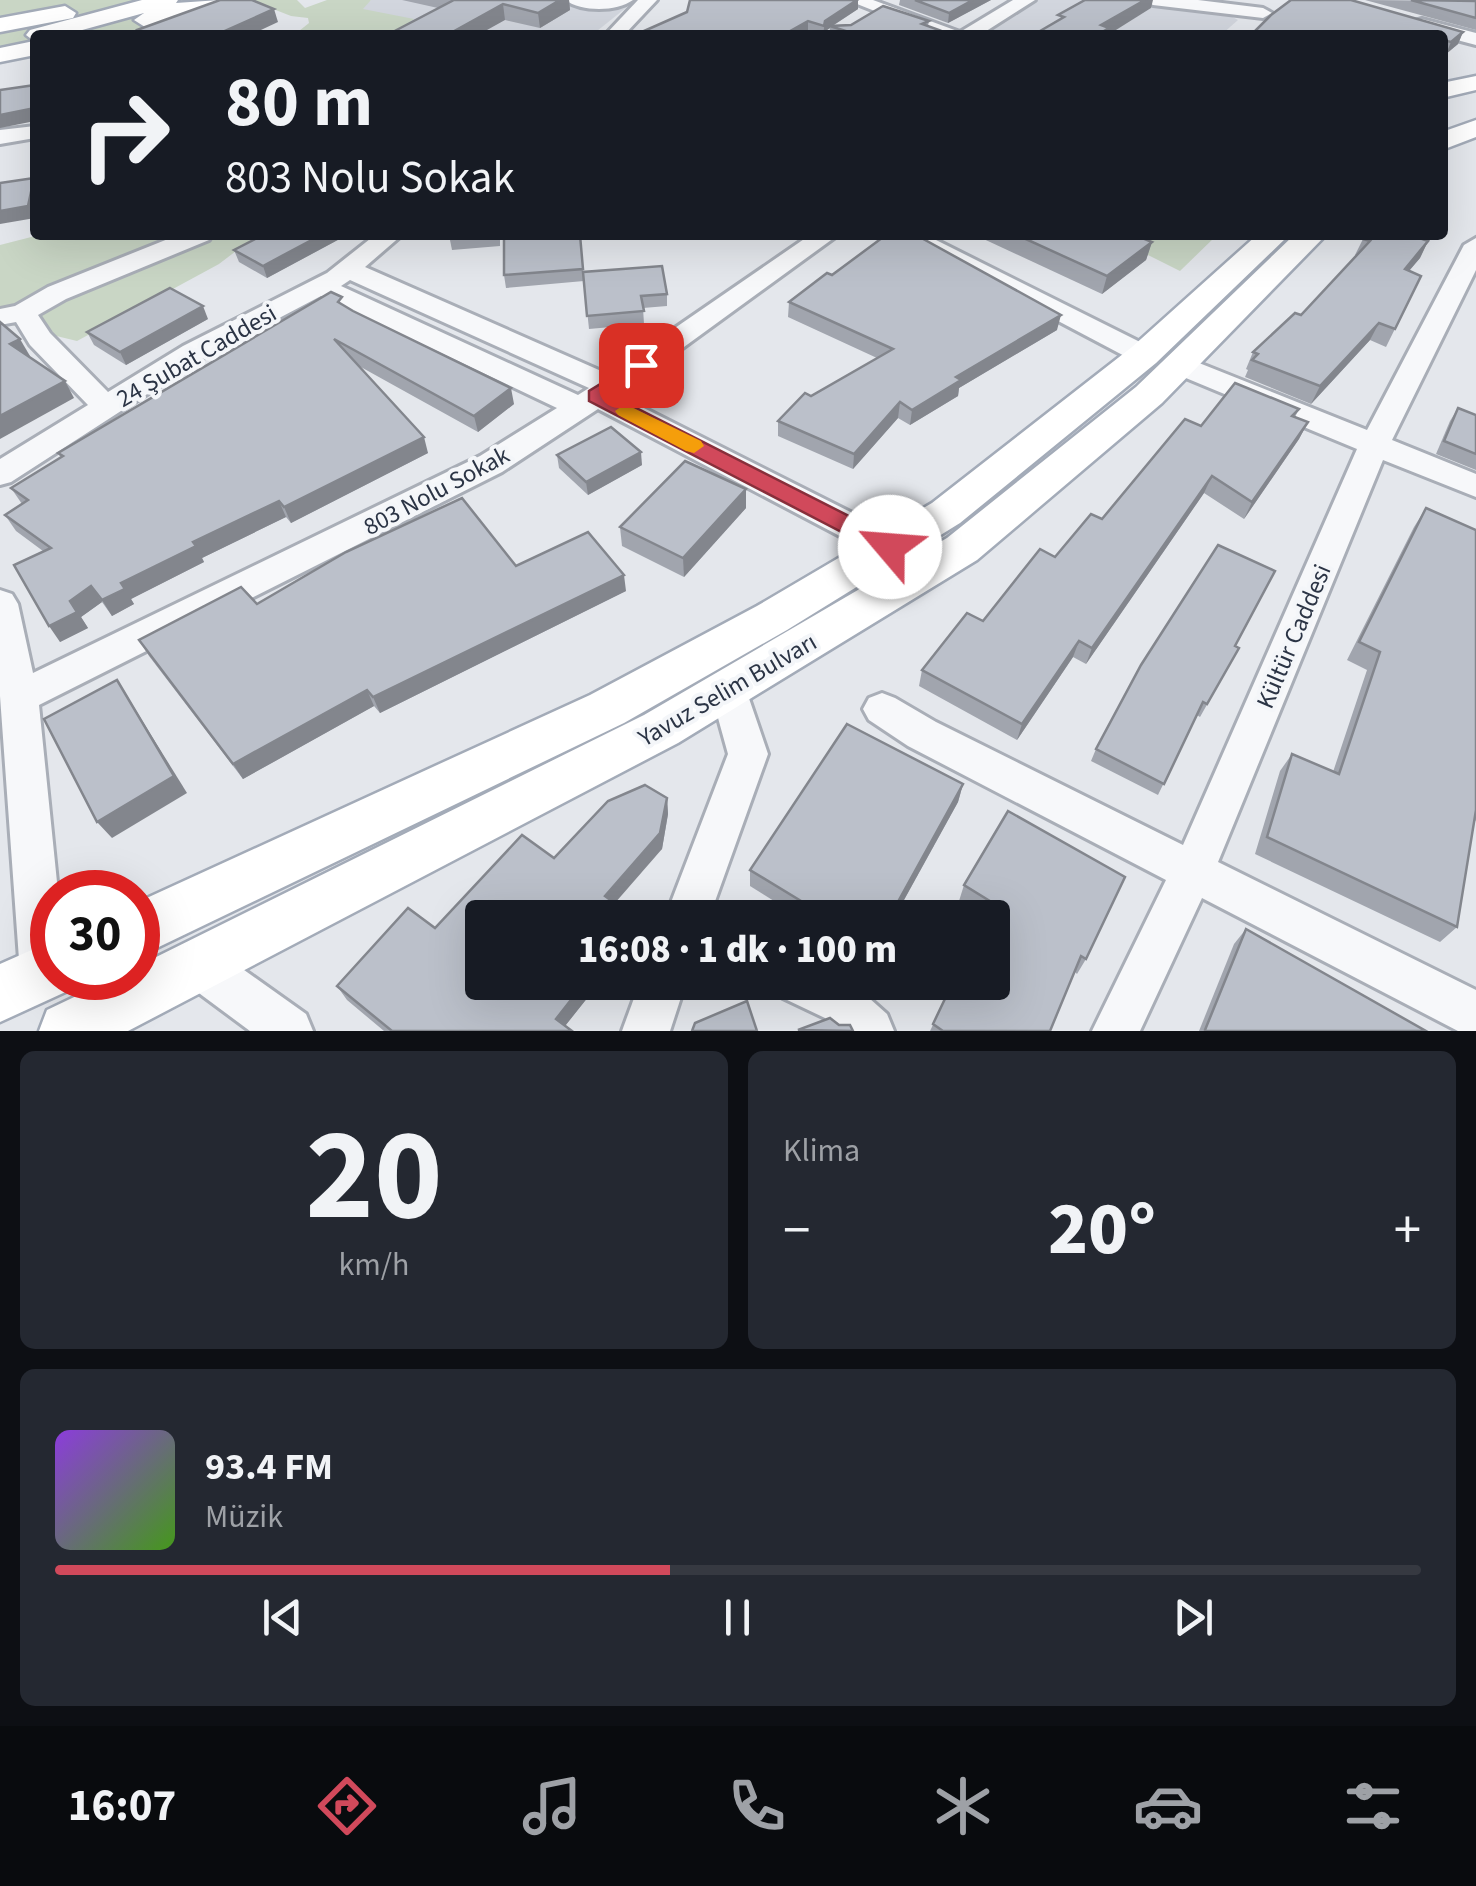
<!DOCTYPE html>
<html lang="tr">
<head>
<meta charset="utf-8">
<style>
	:root { --surface:#171b24; --page:#242831; --text:#f1f3f6; --muted:#9ea1a6; --line:#363941; --accent:#d1495b }
	body { margin:0; font-family:"Source Sans 3",sans-serif; background:var(--page); color:var(--text); height:100vh; display:flex; flex-direction:column; font-size:38px; white-space:nowrap }
	* { box-sizing:border-box; margin:0 }
	p { font-size:32px; color:var(--muted) }
	.icon { flex:none; width:55px; height:55px; fill:none; stroke:currentColor; stroke-width:2; stroke-linecap:round; stroke-linejoin:round }
	.map { position:relative; height:1031px; overflow:hidden }
	.drawer { display:flex; flex-direction:column; gap:20px; padding:20px; background:#0d0f14; flex:1 }
	.drawer>* { flex:none }
	.banner { position:absolute; left:30px; top:30px; width:1418px; height:210px; border-radius:10px; box-shadow:0 10px 40px #0002; background:#171b24; color:var(--text); overflow:hidden }
	.speed { position:absolute; left:30px; top:870px; display:flex; gap:20px; font-size:50px; font-weight:700; text-align:center }
	.speed>* { display:grid; place-content:center; width:130px; height:130px; border-radius:50%; background:var(--surface); box-shadow:0 10px 40px #0002; line-height:1 }
	.speed .limit { border:15px solid #d22; background:#fff; color:#111 }
	.pin { position:absolute; display:grid; place-items:center; width:85px; height:85px; color:#fff; margin:-42px; border-radius:20px; box-shadow:0 5px 15px #0006 }
	.me { position:absolute; width:110px; margin:-55px; rotate:297deg; stroke-linejoin:round; filter:drop-shadow(0 0 8px #0008) }
	.turn { display:flex; align-items:center; gap:35px; height:210px; padding:0 30px; font-size:45px }
	.turn .icon { width:130px; height:130px; stroke-width:2.5 }
	.turn b { display:block; font-size:70px; line-height:85px }
	.big { font-size:75px; font-weight:800; line-height:1.1 }
	.drawer .card { flex:1; display:flex; flex-direction:column; justify-content:center; gap:15px; min-width:0; padding:0 35px; border-radius:15px; background:var(--page) }
	.drawer .dial { align-items:center; gap:0 }
	.dial b { font-size:130px; line-height:1 }
	.song { display:flex; align-items:center; gap:30px }
	.cover { width:120px; height:120px; border-radius:15px; background:linear-gradient(135deg,hsl(270 70% 55%),hsl(100 70% 35%)) }
	.played { height:10px; border-radius:5px; background:linear-gradient(90deg,var(--accent) 45%,var(--line) 45%) }
	.keys { display:flex; justify-content:space-around; direction:ltr }
	.heat { display:flex; justify-content:space-between; align-items:center; font-size:55px; direction:ltr }
	.drawer .tiles { flex:1; display:grid; gap:20px; grid-template-columns:1fr 1fr }
	.card:last-child { grid-column:span 2 }
	.trip { position:absolute; left:465px; top:900px; width:545px; height:100px; border-radius:10px; background:var(--surface); box-shadow:0 10px 40px #0002; font-weight:800; line-height:100px; text-align:center }
	.dock { display:flex; height:160px; justify-content:space-around; align-items:center; background:#090b0e; color:var(--muted) }
	.dock .icon { width:70px; height:70px }
	.dock .current { color:var(--accent) }
	.dock b { font-size:45px; color:var(--text) }
	.map>svg:first-child { display:block }
</style>
</head>
<body>
<div class="map">
<svg width="1476" height="1031" viewBox="0 0 1476 1031">
	<rect width="100%" height="100%" fill="#e4e7ec"/>
	<g fill="#d2d6de">
		<polygon points="371,0 622,0 627,7 592,35 324,35"/>
		<polygon points="1038,0 1116,0 1225,13 1238,20 1221,35 978,35"/>
	</g>
	<g fill="#c9d6c5">
		<polygon points="0,0 241,0 137,35 35,35 35,55 0,60"/>
		<polygon points="250,0 297,0 305,8 327,0 371,0 363,9 414,19 391,35 294,35 309,23 308,18 291,16"/>
		<polygon points="39,235 257,235 219,264 77,341 7,324 0,326 0,245"/>
		<polygon points="1108,235 1217,235 1180,271"/>
	</g>
	<g fill="none" stroke-linecap="round" stroke-linejoin="round">
		<g stroke="#a9aeb7" stroke-width="6">
			<g id="minor">
				<path d="M565 0H633C616 12 582 12 565 0Z"/>
				<polygon points="638,0 657,0 624,35 605,35"/>
				<polygon points="847,0 873,0 960,32 1013,0 1035,0 980,35 935,35"/>
				<polygon points="1144,0 1198,0 1263,8 1272,13 1263,18 1153,5"/>
				<polygon points="1422,19 1476,33 1476,45 1415,29 1415,21"/>
				<polygon points="35,126 35,138 0,144 0,130"/>
				<path d="M178 235H212L209 240 66 299 38 315 50 333 108 392 183 346 327 273 375 235H402L365 267 608 374 810 235H838L618 395 902 538 907 547 902 556 890 559 878 556 598 409 502 472 39 705 58 892H52V978H64L59 989 43 996 27 989 20 973 0 696V590L12 594 18 604 33 673 480 456 557 408 321 296 203 358 11 482 0 485V459L88 405 30 345 16 322 0 325V309L15 306 48 287ZM350 280 589 388 578 395 341 286Z"/>
				<polygon points="895,235 926,235 1154,349 1158,355 1154,361 1134,361"/>
				<polygon points="1476,238 1476,270 1392,440 1476,474 1476,497 1383,460 1218,862 1476,990 1476,1031 1458,1031 1202,898 1140,1031 1092,1031 1166,880 908,746 869,720 863,709 869,698 882,693 895,698 936,722 1183,845 1357,449 1169,371 1165,365 1169,359 1189,359 1367,430 1464,245"/>
				<polygon points="729,673 742,678 768,754 709,918 665,918 728,754 710,689 716,678"/>
				<polygon points="200,943 216,950 306,1014 313,1031 250,1031 184,982 177,966 184,950"/>
				<polygon points="640,982 686,982 670,1031 622,1031"/>
				<polygon points="776,982 851,982 887,1014 894,1031 837,1031 825,1018 783,998"/>
			</g>
		</g>
		<g stroke="#a3abb8" stroke-width="5">
			<g id="major">
				<polygon points="142,0 178,0 176,3 220,0 217,5 145,27 134,20 144,13 64,35 35,35 35,55 0,62 0,48 34,41 26,35 30,30"/>
				<polygon points="65,6 76,13 73,18 0,32 0,18"/>
				<polygon points="1476,76 1476,90 1442,98 1442,83"/>
				<polygon points="1476,120 1476,137 1442,150 1442,132"/>
				<polygon points="1257,235 1286,238 1156,363 960,523 787,630 624,723 138,957 138,902 590,695 757,606 932,503 1132,347"/>
				<polygon points="1294,235 1326,235 1162,403 977,560 678,743 128,1031 39,1031 47,1010 114,978 138,978 138,966 644,715 947,538 1136,387"/>
				<polygon points="52,941 52,978 76,978 72,989 0,1022 0,964"/>
			</g>
		</g>
		<use href="#minor" fill="#f7f8fa" fill-rule="evenodd"/>
		<use href="#major" fill="#fff" fill-rule="evenodd"/>
	</g>
	<g fill="#a1a5ae">
		<polygon points="402,0 569,0 570,10 540,28 505,20 438,8"/>
		<polygon points="690,0 858,0 858,9 834,25 929,21 928,26 940,35 829,35 830,28 824,32 823,35 808,31 801,35 635,35 687,12"/>
		<polygon points="900,0 991,0 948,23 899,5"/>
		<polygon points="1365,0 1476,1 1476,30"/>
		<polygon points="1463,32 1458,44 1446,54 1442,53 1442,35"/>
		<polygon points="347,235 267,278 239,262 234,250"/>
		<polygon points="449,235 500,235 500,246 452,250"/>
		<polygon points="580,235 583,272 667,294 667,306 643,308 644,324 589,329 584,281 506,288 504,275"/>
		<polygon points="975,235 1135,235 1152,242 1146,260 1102,294"/>
		<polygon points="1429,235 1426,240 1428,241 1420,258 1409,271 1421,276 1386,347 1370,340 1311,404 1245,377 1248,370 1246,369 1253,352 1301,315 1357,256 1355,255 1363,239"/>
		<polygon points="832,275 1057,330 959,388 958,396 910,425 898,418 853,469 778,436 778,421 811,396 877,358 788,317 789,302"/>
		<polygon points="345,307 514,404 478,432 359,366 428,453 291,523 286,517 202,558 204,562 131,599 134,604 112,616 102,602 81,617 88,628 60,642 43,551 16,531 5,515 22,504 11,488 61,458 58,453"/>
		<polygon points="208,319 126,365 94,345 87,332"/>
		<polygon points="1458,408 1476,415 1476,470 1436,454 1450,421"/>
		<polygon points="1299,409 1295,417 1308,422 1299,439 1244,519 1204,493 1086,664 1073,657 1017,740 919,686 922,670 983,621 1102,519 1201,426"/>
		<polygon points="557,455 642,465 588,495 559,468"/>
		<polygon points="746,508 684,577 622,546 620,527"/>
		<polygon points="1426,508 1476,530 1476,820 1474,823 1457,927 1440,942 1255,854 1280,771 1292,754 1333,772 1367,670 1347,660 1414,527"/>
		<polygon points="516,566 626,591 380,713 374,706 243,779 149,656 139,640 257,604"/>
		<polygon points="1235,646 1239,648 1200,717 1197,715 1158,795 1091,761 1096,749"/>
		<polygon points="963,784 958,802 894,918 801,918 750,886 750,870"/>
		<polygon points="667,798 668,814 662,849 482,982 600,982 565,1026 572,1031 384,1031 347,1000 337,986 554,858"/>
		<polygon points="964,885 1086,959 1077,974 1075,972 1050,1031 930,1031 985,918 959,901"/>
		<polygon points="1246,929 1426,1031 1199,1031 1234,944"/>
	</g>
	<g fill="#83868d">
		<polygon points="560,0 569,0 570,10 540,28 538,13"/>
		<polygon points="857,0 858,0 858,9 832,26 830,26 830,28 824,32 823,35 825,21"/>
		<polygon points="973,0 991,0 948,23 949,13"/>
		<polygon points="1145,0 1153,0 1151,8 1108,35 1097,35 1101,25"/>
		<polygon points="503,4 505,20 478,35 447,35"/>
		<polygon points="274,9 278,22 250,35 216,35"/>
		<polygon points="808,21 808,31 801,35 783,35"/>
		<polygon points="1463,32 1458,44 1446,54 1451,42"/>
		<polygon points="35,108 35,121 0,128 0,115"/>
		<polygon points="34,178 35,218 0,224 0,211"/>
		<polygon points="321,235 347,235 267,278 263,266"/>
		<polygon points="1428,241 1420,258 1396,286 1405,269"/>
		<polygon points="1152,242 1146,260 1102,294 1107,276"/>
		<polygon points="203,306 208,319 126,365 120,352"/>
		<polygon points="1061,315 1057,330 959,388 958,396 910,425 912,410 956,377"/>
		<polygon points="1379,323 1370,340 1311,404 1320,386"/>
		<polygon points="20,339 30,356 20,361 10,344"/>
		<polygon points="65,381 74,398 0,439 0,416"/>
		<polygon points="511,388 514,404 478,432 474,416"/>
		<polygon points="900,402 898,418 853,469 854,454"/>
		<polygon points="1308,422 1299,439 1244,519 1252,502"/>
		<polygon points="424,437 428,453 291,523 284,507"/>
		<polygon points="641,452 642,465 588,495 586,482"/>
		<polygon points="1212,476 1204,493 1086,664 1092,648"/>
		<polygon points="746,489 746,508 684,577 683,558"/>
		<polygon points="279,501 286,517 202,558 204,562 131,599 134,604 112,616 102,600 121,583 193,542"/>
		<polygon points="624,575 626,591 380,713 373,697"/>
		<polygon points="91,586 102,602 81,617 88,628 60,642 49,626 70,601"/>
		<polygon points="1079,641 1073,657 1017,740 1022,724"/>
		<polygon points="117,680 187,793 112,838 97,822"/>
		<polygon points="367,690 374,706 243,779 233,764"/>
		<polygon points="963,784 958,802 894,918 889,918"/>
		<polygon points="667,798 668,814 662,849 608,911 605,896"/>
		<polygon points="585,982 600,982 561,1031 556,1019"/>
	</g>
	<g fill="#bbc0ca" stroke="#83868d" stroke-width="2.5">
		<polygon points="220,0 252,0 274,9 216,35 140,35 137,30"/>
		<polygon points="454,0 560,0 538,13 503,4 447,35 387,35"/>
		<polygon points="690,0 857,0 825,21 824,26 808,21 783,35 635,35 687,12"/>
		<polygon points="915,0 973,0 949,13"/>
		<polygon points="1085,0 1145,0 1101,25 1109,28 1097,35 1039,35 1035,34 1064,17 1058,15"/>
		<polygon points="1291,0 1351,0 1463,32 1451,42 1442,40 1442,35 1251,35 1271,15"/>
		<polygon points="1411,0 1476,1 1476,18"/>
		<polygon points="883,6 929,21 922,24 939,30 934,33 940,35 858,35 830,26 851,25"/>
		<polygon points="35,85 35,108 0,115 0,90"/>
		<polygon points="34,178 28,206 0,211 0,183"/>
		<polygon points="263,235 321,235 263,266 234,250"/>
		<polygon points="449,235 482,235 449,238"/>
		<polygon points="504,235 580,235 583,269 504,275"/>
		<polygon points="886,235 916,235 1061,315 956,377 961,380 912,410 900,402 854,454 778,421 805,393 811,396 893,349 789,302 827,273 832,275"/>
		<polygon points="1017,235 1135,235 1152,242 1107,276"/>
		<polygon points="1366,235 1426,235 1422,239 1428,241 1405,269 1421,276 1395,329 1379,323 1320,386 1252,360 1258,354 1253,352 1295,313 1301,315 1370,241 1363,239"/>
		<polygon points="662,266 667,294 641,296 644,311 587,316 583,272"/>
		<polygon points="170,288 203,306 120,352 87,332"/>
		<polygon points="331,292 342,297 338,302 353,311 511,388 474,416 334,339 424,437 284,507 279,501 193,542 196,546 121,583 125,589 102,600 91,586 70,601 77,612 49,626 14,565 51,548 5,515 28,500 11,488 63,456 58,453"/>
		<polygon points="0,322 20,339 10,344 65,381 0,416"/>
		<polygon points="1235,383 1299,409 1292,416 1308,422 1252,502 1212,476 1092,648 1079,641 1022,724 922,670 967,613 983,621 1040,549 1055,557 1091,514 1102,519 1185,419 1201,426"/>
		<polygon points="1458,408 1476,415 1476,454 1444,441"/>
		<polygon points="611,427 641,452 586,482 557,455"/>
		<polygon points="685,461 746,489 683,558 620,527"/>
		<polygon points="462,498 516,566 588,532 624,575 373,697 367,690 233,764 139,640 241,587 257,604 346,552"/>
		<polygon points="1426,508 1476,530 1476,810 1457,927 1267,837 1292,754 1339,774 1380,652 1359,642"/>
		<polygon points="1218,545 1275,571 1235,646 1239,648 1207,704 1203,702 1164,784 1096,749 1141,665"/>
		<polygon points="117,680 174,776 97,822 44,719"/>
		<polygon points="847,724 963,784 889,918 829,918 750,870"/>
		<polygon points="645,785 667,798 660,833 605,896 635,918 482,918 482,982 585,982 556,1019 572,1031 392,1031 337,986 408,908 435,928 522,835 554,858 608,801"/>
		<polygon points="1008,811 1125,877 1086,959 1081,956 1050,1031 943,1031 933,1024 953,982 992,982 992,918 986,918 993,903 964,885"/>
		<polygon points="1246,929 1426,1031 1206,1031 1205,1030"/>
		<polygon points="747,1001 757,1031 692,1031 695,1023"/>
		<polygon points="830,1018 839,1025 850,1025 853,1031 798,1030"/>
	</g>
	<polygon fill="#d1495b" stroke="#882f3b" stroke-width="2.5" points="641,359 651,365 648,369 611,395 898,541 902,547 898,553 882,553 589,401 589,391"/>
	<polygon fill="#f59e0b" points="625,404 701,441 704,446 694,453 686,451 618,415 615,411"/>
	<g text-anchor="middle" stroke-width="8" stroke-linejoin="round" paint-order="stroke">
		<g font-size="25" fill="#2b3445" stroke="#f4f6f9">
			<text transform="translate(196 355) rotate(-30)" y="9">24 Şubat Caddesi</text>
			<text transform="translate(436 490) rotate(-28)" y="9">803 Nolu Sokak</text>
			<text transform="translate(1293 636) rotate(-67)" y="9">Kültür Caddesi</text>
			<text transform="translate(727 689) rotate(-30)" y="9">Yavuz Selim Bulvarı</text>
		</g>
	</g>
</svg>
<div class="speed"><div class="limit">30</div></div>
<div class="pin" style="left:641px;top:365px;background:#d93025"><svg class="icon" aria-label="arrive" viewBox="0 0 24 24"><path d="M6 21V4h12l-3 4 3 4H6"/></svg></div>
<svg class="me" style="left:890px;top:547px" viewBox="-20 -20 40 40"><circle r="19" fill="#fff"/><path d="M0-13L10 11 0 6-10 11z" fill="#d1495b"/></svg>
<div class="trip">16:08 · 1 dk · 100 m</div>
<div class="banner">
<div class="turn"><svg class="icon" aria-label="right" viewBox="0 0 24 24"><path d="M7 20v-9h11M14 6l5 5-5 5"/></svg><div><b>80 m</b>803 Nolu Sokak</div></div>
</div>
</div>
<section class="drawer">
<div class="tiles">
<div class="card dial"><b>20</b><p>km/h</p></div>
<div class="card"><p>Klima</p>
<div class="heat"><a>−</a><b class="big">20°</b><a>+</a></div>
</div>
<div class="card">
<div class="song"><i class="cover"></i><div><b>93.4 FM</b><p>Müzik</p></div></div>
<div class="played"></div>
<div class="keys"><svg class="icon" aria-label="previous" viewBox="0 0 24 24"><path d="M18 5L8 12l10 7zM5 5v14"/></svg><svg class="icon" aria-label="pause" viewBox="0 0 24 24"><path d="M8 5v14M16 5v14"/></svg><svg class="icon" aria-label="next" viewBox="0 0 24 24"><path d="M6 5l10 7-10 7zM19 5v14"/></svg></div>
</div>
</div>
</section>
<nav class="dock">
<b>16:07</b>
<svg class="icon current" aria-label="directions" viewBox="0 0 24 24"><path d="M12 3l9 9-9 9-9-9zM9 14v-3h6M13 9l2 2-2 2"/></svg>
<svg class="icon" aria-label="music" viewBox="0 0 24 24"><path d="M9 18V5l10-2v13"/><circle cx="6" cy="18" r="3"/><circle cx="16" cy="16" r="3"/></svg>
<svg class="icon" aria-label="phone" viewBox="0 0 24 24"><path d="M5 4h4l2 5-3 2q2 4 5 5l2-3 5 2v4C11 20 4 13 5 4z"/></svg>
<svg class="icon" aria-label="climate" viewBox="0 0 24 24"><path d="M12 3v18M4 7l16 10M4 17L20 7"/></svg>
<svg class="icon" aria-label="car" viewBox="0 0 24 24"><path d="M5 17H2v-5l4-1 3-4h7l3 4 3 1v5h-3M9 17h6M6 11h13"/><circle cx="7" cy="17" r="2"/><circle cx="17" cy="17" r="2"/></svg>
<svg class="icon" aria-label="filters" viewBox="0 0 24 24"><path d="M4 7h16M4 17h16"/><circle cx="9" cy="7" r="2"/><circle cx="15" cy="17" r="2"/></svg>
</nav>
</body>
</html>
